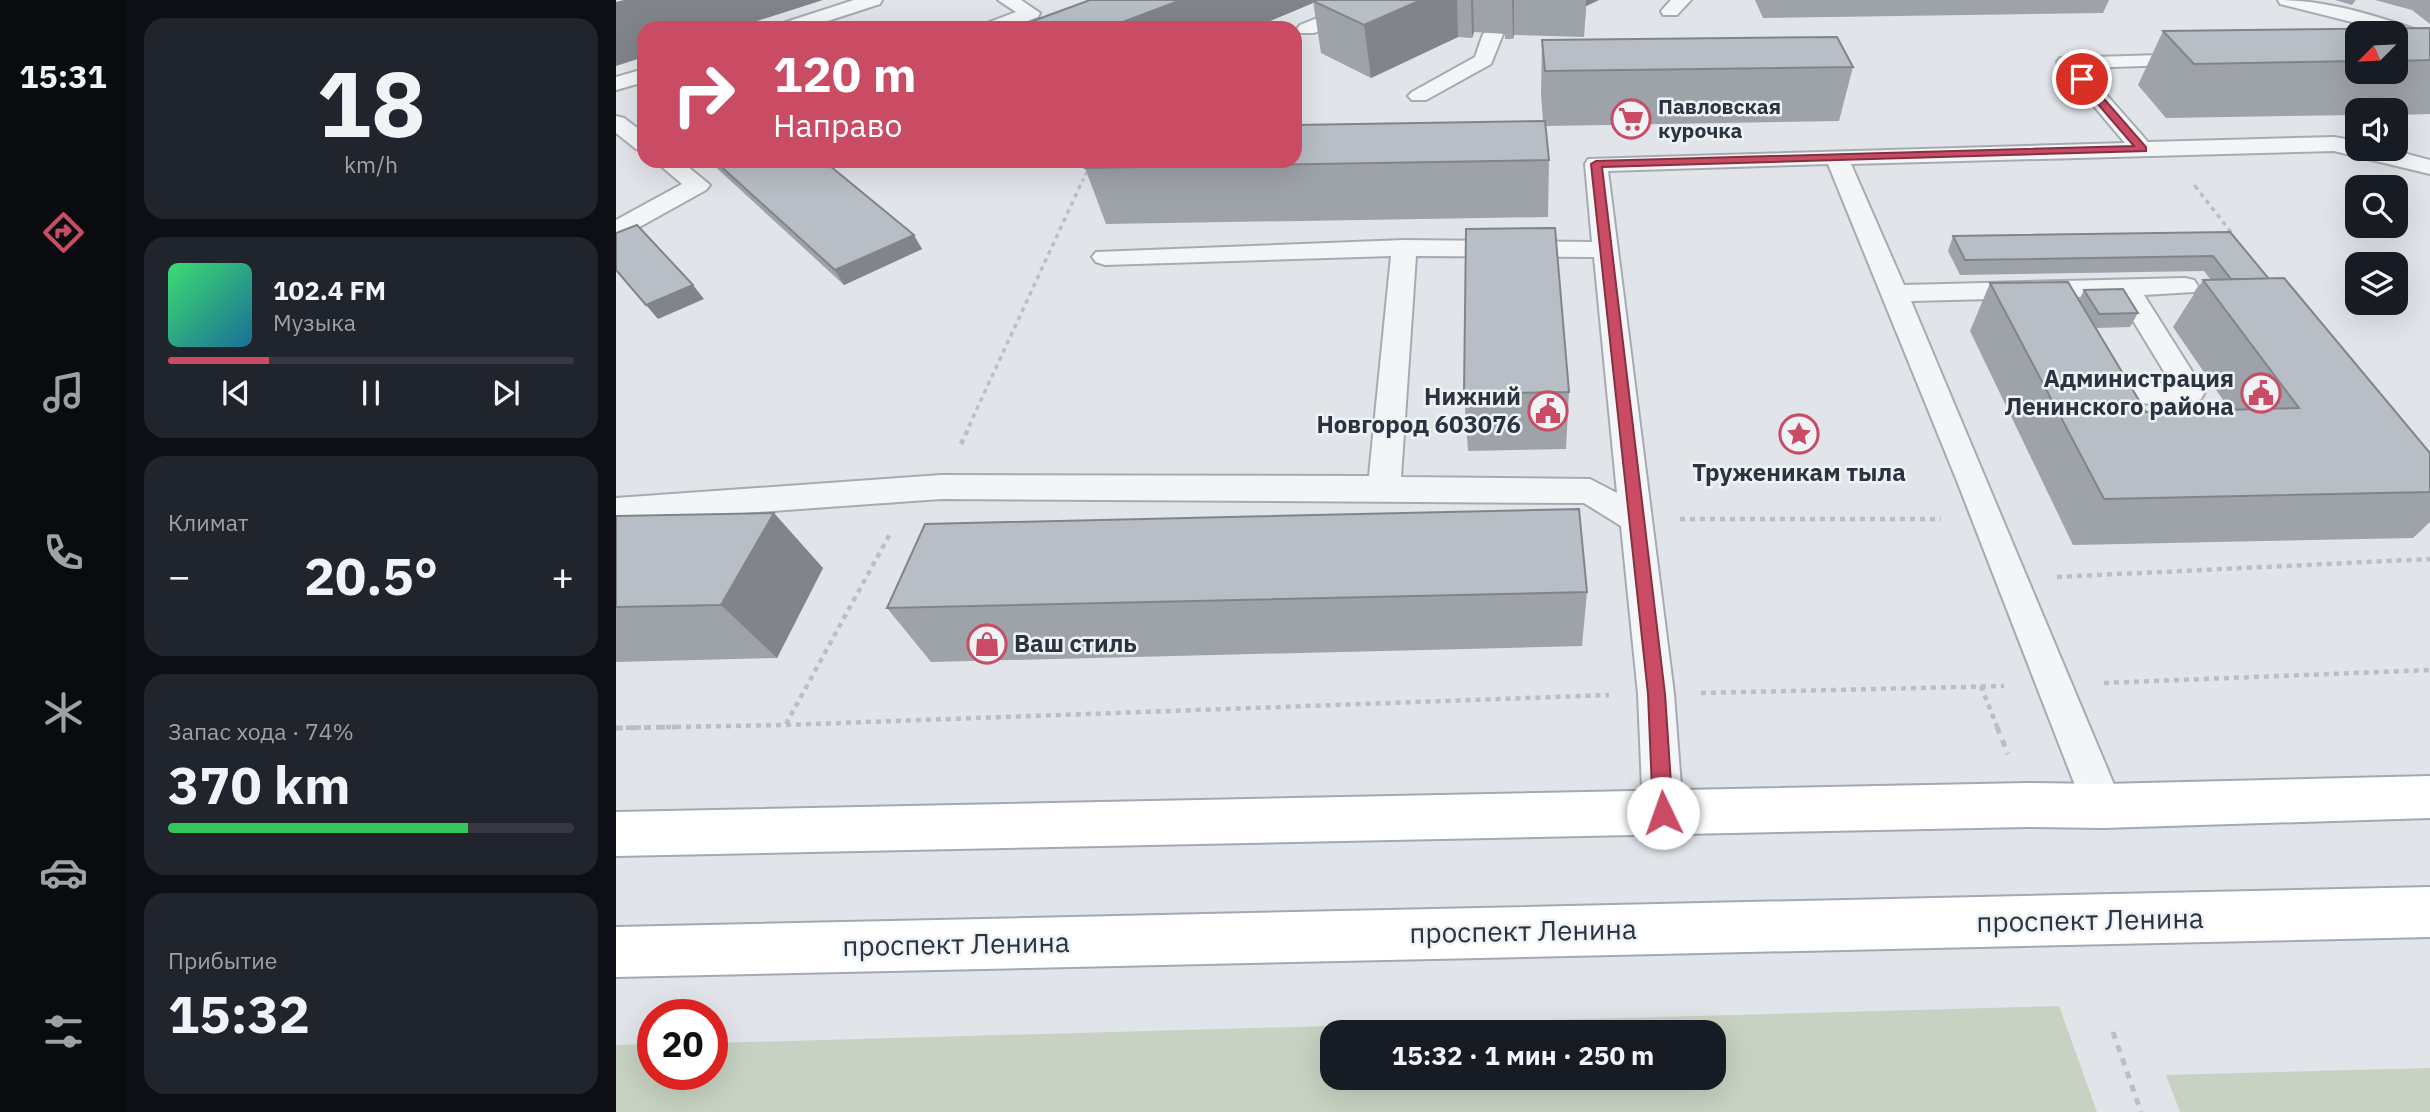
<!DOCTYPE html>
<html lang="ru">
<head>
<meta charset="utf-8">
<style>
	:root { --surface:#171b24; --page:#20242c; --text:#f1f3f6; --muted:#9ea1a6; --line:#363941; --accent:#c94b64 }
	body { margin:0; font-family:"IBM Plex Sans",sans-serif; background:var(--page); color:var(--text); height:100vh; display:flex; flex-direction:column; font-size:26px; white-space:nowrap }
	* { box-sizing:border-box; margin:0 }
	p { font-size:23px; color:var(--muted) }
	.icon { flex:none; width:38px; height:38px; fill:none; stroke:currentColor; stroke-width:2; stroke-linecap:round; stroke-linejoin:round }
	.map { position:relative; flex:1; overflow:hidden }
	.drawer { display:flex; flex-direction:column; gap:18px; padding:18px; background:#0d0f14; width:490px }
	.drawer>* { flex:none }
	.banner { position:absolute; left:21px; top:21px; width:665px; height:147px; border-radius:21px; box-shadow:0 7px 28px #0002; background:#c94b64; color:#fff; overflow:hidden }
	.needle { width:46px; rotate:246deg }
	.tools { position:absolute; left:1729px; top:21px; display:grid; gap:14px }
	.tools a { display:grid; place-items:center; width:63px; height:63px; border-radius:14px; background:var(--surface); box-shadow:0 7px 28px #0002; font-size:35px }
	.speed { position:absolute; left:21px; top:999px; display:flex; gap:14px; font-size:35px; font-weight:700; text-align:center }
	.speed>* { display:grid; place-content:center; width:91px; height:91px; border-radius:50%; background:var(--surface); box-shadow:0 7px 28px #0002; line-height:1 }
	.speed .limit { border:10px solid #d22; background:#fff; color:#111 }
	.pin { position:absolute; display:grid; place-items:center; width:60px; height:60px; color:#fff; margin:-30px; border:4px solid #fff; border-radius:50%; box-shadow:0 2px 7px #0007 }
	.me { position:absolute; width:77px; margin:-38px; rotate:357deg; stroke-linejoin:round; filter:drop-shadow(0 0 5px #0008) }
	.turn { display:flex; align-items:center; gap:24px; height:147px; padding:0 21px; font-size:32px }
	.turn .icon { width:91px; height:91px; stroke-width:2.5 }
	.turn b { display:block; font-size:49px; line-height:60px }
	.big { font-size:52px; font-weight:700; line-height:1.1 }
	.drawer .tile { flex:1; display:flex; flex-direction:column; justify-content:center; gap:10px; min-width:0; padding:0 24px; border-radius:21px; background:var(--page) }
	.drawer .dial { align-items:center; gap:0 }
	.dial b { font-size:91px; line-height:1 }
	.song { display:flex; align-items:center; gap:21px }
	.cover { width:84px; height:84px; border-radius:10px; background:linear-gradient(135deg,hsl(140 70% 55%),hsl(200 70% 35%)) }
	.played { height:7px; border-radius:4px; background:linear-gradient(90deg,var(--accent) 25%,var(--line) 25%) }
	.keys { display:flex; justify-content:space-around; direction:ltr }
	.heat { display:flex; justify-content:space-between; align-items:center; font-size:38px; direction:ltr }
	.charge { height:10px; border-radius:5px; background:linear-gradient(90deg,#34c759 74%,var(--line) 0) }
	.trip { position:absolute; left:704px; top:1020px; width:406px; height:70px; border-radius:21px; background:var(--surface); box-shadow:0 7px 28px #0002; font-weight:700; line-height:70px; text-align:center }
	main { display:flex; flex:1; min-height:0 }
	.tabs { display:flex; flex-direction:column; width:126px; justify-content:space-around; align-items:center; background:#090b0e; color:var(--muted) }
	.tabs .icon { width:49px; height:49px }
	.tabs .current { color:var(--accent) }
	.tabs b { font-size:32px; color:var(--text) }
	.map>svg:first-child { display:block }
</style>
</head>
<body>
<main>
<nav class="tabs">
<b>15:31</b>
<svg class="icon current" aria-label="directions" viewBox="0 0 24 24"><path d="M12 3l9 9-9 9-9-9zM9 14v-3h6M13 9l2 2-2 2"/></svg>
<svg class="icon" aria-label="music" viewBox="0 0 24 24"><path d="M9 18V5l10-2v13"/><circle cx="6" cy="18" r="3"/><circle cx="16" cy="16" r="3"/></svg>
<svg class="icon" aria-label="phone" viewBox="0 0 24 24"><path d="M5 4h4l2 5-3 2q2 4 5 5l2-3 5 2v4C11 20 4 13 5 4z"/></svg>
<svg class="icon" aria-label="climate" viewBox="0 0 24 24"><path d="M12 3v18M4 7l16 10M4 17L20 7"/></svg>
<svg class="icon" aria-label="car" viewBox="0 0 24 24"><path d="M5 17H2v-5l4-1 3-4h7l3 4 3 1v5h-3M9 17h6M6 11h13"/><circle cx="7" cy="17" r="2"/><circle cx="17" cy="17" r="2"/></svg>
<svg class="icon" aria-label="filters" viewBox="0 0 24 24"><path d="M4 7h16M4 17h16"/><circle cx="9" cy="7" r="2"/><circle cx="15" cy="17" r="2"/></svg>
</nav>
<section class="drawer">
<div class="tile dial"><b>18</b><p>km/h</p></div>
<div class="tile">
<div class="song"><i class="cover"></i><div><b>102.4 FM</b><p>Музыка</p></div></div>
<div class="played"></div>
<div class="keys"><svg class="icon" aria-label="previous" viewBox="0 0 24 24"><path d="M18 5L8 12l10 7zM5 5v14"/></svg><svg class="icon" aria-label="pause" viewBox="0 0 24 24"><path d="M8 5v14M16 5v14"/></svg><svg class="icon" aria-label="next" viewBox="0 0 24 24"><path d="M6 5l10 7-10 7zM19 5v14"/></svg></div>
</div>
<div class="tile"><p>Климат</p>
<div class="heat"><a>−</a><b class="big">20.5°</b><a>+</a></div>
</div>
<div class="tile"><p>Запас хода · 74%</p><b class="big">370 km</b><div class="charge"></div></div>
<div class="tile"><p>Прибытие</p><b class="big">15:32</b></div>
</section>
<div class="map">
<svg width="1814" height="1112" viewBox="0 0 1814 1112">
	<rect width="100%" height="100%" fill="#e1e4e9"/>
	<g fill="#c7d2c2" fill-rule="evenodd">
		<path d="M1443 1006 1481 1112H0V1045L37 1044V1074H96V1043ZM716 1032H1097V1078H716Z"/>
		<polygon points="1814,1068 1814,1112 1564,1112 1550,1075"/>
	</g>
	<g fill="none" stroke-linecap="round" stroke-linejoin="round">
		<g stroke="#a6abb3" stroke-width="4">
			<g id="service">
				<polygon points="238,0 266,0 264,4 190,28 161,28 164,24"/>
				<polygon points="382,0 405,0 424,13 422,17 393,28 365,28 368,24 400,12"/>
				<polygon points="745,0 770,0 768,4 698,33 684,33 681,29 684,25"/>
				<polygon points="1055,0 1075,0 1061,15 1047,15 1045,11"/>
				<path d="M1662 0C1713 0 1766 17 1814 35V48L1780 36V33L1664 4Z"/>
				<polygon points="877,28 887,34 875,64 810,100 796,100 792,96 796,92 859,57 867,34"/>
				<path d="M1579 54 1586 56 1589 60 1586 64 1467 68 1532 142 1718 137 1741 141V149H1772L1814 160V174L1718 151 1235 164 1288 285 1569 278 1578 280 1582 286 1578 292 1528 295 1589 392 1585 399 1575 402 1485 405 1475 402 1465 385 1469 378 1479 375 1489 378 1493 385 1555 383 1502 296 1295 301 1507 806 1501 819 1487 825 1473 819 1467 806 1341 481 1212 164 992 171 1058 694 1067 813 1061 826 1047 832 1033 826 1027 813 1022 694 1005 526 968 503 325 499 0 522V498L325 475 753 476 775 256 489 265 480 262 476 257 480 252 788 240 976 242 969 164 972 159 1509 143 1444 66 1441 62 1444 58ZM800 256 978 257 1001 493 974 479 785 477Z"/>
				<polygon points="28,69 28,82 0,90 0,77"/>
				<polygon points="0,116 8,118 28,133 28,151 20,149 0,133"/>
				<polygon points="39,161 65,161 94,185 90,190 9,235 0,237 0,220 66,184"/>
			</g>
		</g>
		<g stroke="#a0a9b4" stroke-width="4">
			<g id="primary">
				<polygon points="1814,776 1814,818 1487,828 1411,827 0,856 0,812 1411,783 1487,784"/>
				<polygon points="1814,887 1814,937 0,977 0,927"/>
			</g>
		</g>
		<g stroke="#bbbfc4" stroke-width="2.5" stroke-dasharray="3.5 3.5" stroke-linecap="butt">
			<polyline points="1578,185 1581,188"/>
			<polyline points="463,188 476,161"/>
		</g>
		<g stroke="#bbbfc4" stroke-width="3.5" stroke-dasharray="4.5 4.5" stroke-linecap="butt">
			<polyline points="1579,186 1618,236"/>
			<polyline points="353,426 464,186"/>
		</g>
		<g stroke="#bbbfc4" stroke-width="4.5" stroke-dasharray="5 5" stroke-linecap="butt">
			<polyline points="345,444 354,425"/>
			<polyline points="1064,519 1325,519"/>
			<polyline points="1441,577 1814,559"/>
			<polyline points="1488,683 1814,670"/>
			<polyline points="1365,686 1382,729"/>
			<polyline points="1085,693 1388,686"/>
			<polyline points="170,724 275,532"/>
			<polyline points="0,728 169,725 993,695"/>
		</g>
		<g stroke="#bbbfc4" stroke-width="5" stroke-dasharray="7 7" stroke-linecap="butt">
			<polyline points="1381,727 1392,754"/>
			<polyline points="0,728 60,727"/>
			<polyline points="1497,1032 1525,1112"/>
		</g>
		<use href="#service" fill="#f3f5f7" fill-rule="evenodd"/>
		<use href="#primary" fill="#fff" fill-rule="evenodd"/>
	</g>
	<g fill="#9ea3a9" fill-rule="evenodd">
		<polygon points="474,0 696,0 697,3 637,28 419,28 417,21"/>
		<polygon points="699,0 983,0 970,6 968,37 898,35 897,39 889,39 889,34 858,32 856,38 842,37 755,78 705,53 697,1"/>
		<polygon points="1139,0 1493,0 1487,13 1147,18"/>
		<polygon points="1719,0 1740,0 1736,5"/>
		<polygon points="1759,0 1814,0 1814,24 1796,10"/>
		<path d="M1814 28V114L1780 115V110H1741V115L1550 118 1522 85 1547 31ZM1741 33H1780V72H1741Z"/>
		<polygon points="926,40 1237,67 1223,121 930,126 933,160 932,217 490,224 469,168 927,121 925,94"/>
		<polygon points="93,161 208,161 306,249 228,285"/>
		<polygon points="1614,232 1653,279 1814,453 1814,522 1797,538 1457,545 1354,331 1374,283 1463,300 1468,290 1522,313 1514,327 1480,328 1530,412 1614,410 1557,327 1587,280 1595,280 1588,271 1344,275 1332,251 1337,236"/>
		<polygon points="953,392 950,449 852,451 848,394"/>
		<polygon points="0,516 207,568 161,658 0,662"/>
		<polygon points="971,592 966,646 315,662 271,608"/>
	</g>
	<g fill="#81858a">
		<polygon points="8,0 207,0 119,28 28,28 28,57 0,66 0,2"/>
		<polygon points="565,0 696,0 697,3 637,28 491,28"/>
		<polygon points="805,0 841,0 842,37 755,78 748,25"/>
		<polygon points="855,0 857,0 858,32 856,38"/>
		<polygon points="896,0 898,0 898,35 897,39"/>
		<polygon points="970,0 983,0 970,6 968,37"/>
		<polygon points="298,235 306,249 228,285 219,270"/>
		<polygon points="77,285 88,299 42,319 30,305"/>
		<polygon points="158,513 207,568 161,658 105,605"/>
	</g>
	<g fill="#b8bec5" stroke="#81858a" stroke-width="2">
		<polygon points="474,0 565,0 491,28 430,28 417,21"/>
		<polygon points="699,0 805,0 748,25 697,1"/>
		<polygon points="1814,28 1814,60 1780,61 1780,33 1741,33 1741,61 1578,64 1547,31"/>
		<polygon points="1221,37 1237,67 929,71 926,40"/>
		<polygon points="929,121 933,160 469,168 472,161 679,161 679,125"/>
		<polygon points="99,161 208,161 298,235 219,270"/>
		<polygon points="21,225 77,285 30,305 0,270 0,233"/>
		<polygon points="939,228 953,392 848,394 850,229"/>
		<polygon points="1614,232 1653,279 1615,279 1597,256 1349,260 1337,236"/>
		<polygon points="1668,278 1814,453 1814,492 1488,499 1374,283 1452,282 1530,412 1683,408 1587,280"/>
		<polygon points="1507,289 1522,313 1483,314 1468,290"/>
		<polygon points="963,509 971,592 271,608 309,524"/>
		<polygon points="158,513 105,605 0,607 0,516"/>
	</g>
	<polygon fill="#c94b64" stroke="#833141" stroke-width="2" points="1462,77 1469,77 1530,147 1530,151 986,167 1049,694 1057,813 1054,819 1047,822 1040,819 1037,813 1032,694 975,164 980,161 1518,146 1462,81"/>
	<defs>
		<g id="supermarket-ring" transform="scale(2.0125)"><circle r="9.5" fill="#f0f3f6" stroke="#c94b64" stroke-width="1.5"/><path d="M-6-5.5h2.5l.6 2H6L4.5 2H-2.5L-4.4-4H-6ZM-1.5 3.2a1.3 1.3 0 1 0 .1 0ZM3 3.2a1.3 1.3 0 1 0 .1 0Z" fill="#c94b64"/></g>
		<g id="civic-ring" transform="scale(2.0125)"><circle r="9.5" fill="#f0f3f6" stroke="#c94b64" stroke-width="1.5"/><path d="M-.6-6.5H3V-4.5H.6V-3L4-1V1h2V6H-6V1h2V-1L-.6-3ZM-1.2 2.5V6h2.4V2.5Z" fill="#c94b64"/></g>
		<g id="sight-ring" transform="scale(2.0125)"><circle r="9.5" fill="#f0f3f6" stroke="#c94b64" stroke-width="1.5"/><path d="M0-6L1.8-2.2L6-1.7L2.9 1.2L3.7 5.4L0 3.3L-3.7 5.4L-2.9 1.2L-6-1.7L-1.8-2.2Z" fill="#c94b64"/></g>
		<g id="shop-ring" transform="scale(2.0125)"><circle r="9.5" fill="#f0f3f6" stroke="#c94b64" stroke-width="1.5"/><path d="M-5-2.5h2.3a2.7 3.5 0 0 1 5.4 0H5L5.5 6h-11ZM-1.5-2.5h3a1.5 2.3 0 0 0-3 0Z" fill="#c94b64"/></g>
	</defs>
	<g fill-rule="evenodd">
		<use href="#supermarket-ring" x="1015" y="119"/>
		<use href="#civic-ring" x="1645" y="393"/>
		<use href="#civic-ring" x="932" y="411"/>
		<use href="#sight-ring" x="1183" y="434"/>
		<use href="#shop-ring" x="371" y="644"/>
	</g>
	<g text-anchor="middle" stroke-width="5" stroke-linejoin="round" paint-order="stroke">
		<g font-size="21" font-weight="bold" fill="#2a3340" stroke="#f0f3f6" text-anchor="start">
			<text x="1042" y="114">Павловская<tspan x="1042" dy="24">курочка</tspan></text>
		</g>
		<g font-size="24" font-weight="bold" fill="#2a3340" stroke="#f0f3f6" text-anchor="end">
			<text x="1618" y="387">Администрация<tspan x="1618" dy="28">Ленинского района</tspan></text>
			<text x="905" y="405">Нижний<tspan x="905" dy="28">Новгород 603076</tspan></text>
			<text x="1183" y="481" text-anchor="middle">Труженикам тыла</text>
			<text x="398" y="652" text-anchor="start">Ваш стиль</text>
		</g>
		<g font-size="28" fill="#2a3340" stroke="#f0f3f6">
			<text transform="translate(1474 920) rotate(-1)" y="10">проспект Ленина</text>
			<text transform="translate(907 931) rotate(-1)" y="10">проспект Ленина</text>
			<text transform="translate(340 944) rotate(-1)" y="10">проспект Ленина</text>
		</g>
	</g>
</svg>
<div class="tools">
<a><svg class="needle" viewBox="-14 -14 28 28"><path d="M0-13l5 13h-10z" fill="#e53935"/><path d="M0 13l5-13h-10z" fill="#9ea1a6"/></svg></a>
<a><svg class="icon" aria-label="sound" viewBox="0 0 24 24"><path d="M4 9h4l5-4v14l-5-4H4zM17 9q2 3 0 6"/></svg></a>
<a><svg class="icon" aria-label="search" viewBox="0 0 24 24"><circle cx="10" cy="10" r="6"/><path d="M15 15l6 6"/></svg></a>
<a><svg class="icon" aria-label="layers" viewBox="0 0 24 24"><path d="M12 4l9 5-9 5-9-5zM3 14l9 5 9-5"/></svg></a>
</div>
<div class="speed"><div class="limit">20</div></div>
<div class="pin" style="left:1466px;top:79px;background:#d93025"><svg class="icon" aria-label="arrive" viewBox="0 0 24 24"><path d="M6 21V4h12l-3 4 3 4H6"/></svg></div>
<svg class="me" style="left:1047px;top:813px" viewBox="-20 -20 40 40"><circle r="19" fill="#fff"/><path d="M0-13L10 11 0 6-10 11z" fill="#c94b64"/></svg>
<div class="trip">15:32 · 1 мин · 250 m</div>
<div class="banner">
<div class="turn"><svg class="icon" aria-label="right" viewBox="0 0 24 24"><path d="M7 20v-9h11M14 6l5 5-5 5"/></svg><div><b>120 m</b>Направо</div></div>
</div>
</div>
</main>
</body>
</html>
